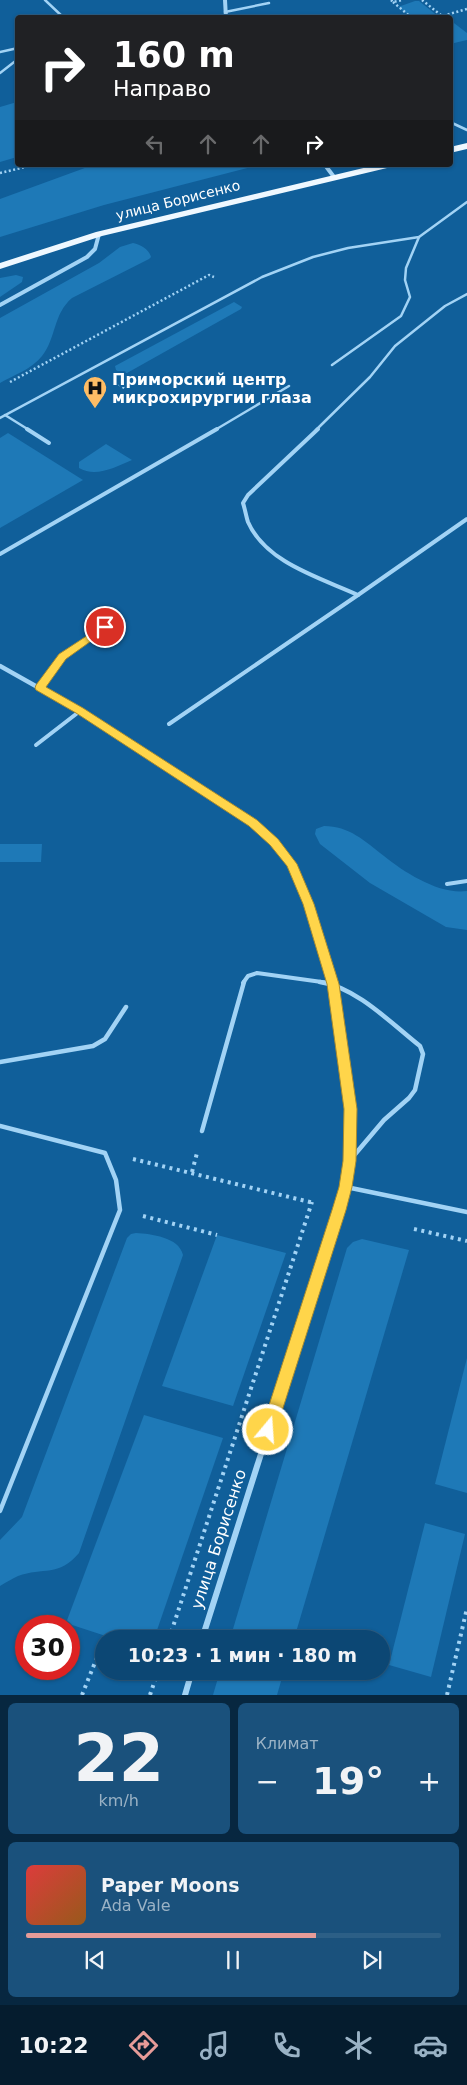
<!DOCTYPE html>
<html lang="ru">
<head>
<meta charset="utf-8">
<style>
	:root { --surface:#0c4774; --page:#1a517c; --text:#f1f3f6; --muted:#9ab2c5; --line:#2c5f86; --accent:#e69b98 }
	body { margin:0; font-family:"DejaVu Sans",sans-serif; background:var(--page); color:var(--text); height:100vh; display:flex; flex-direction:column; font-size:19px; white-space:nowrap }
	* { box-sizing:border-box; margin:0 }
	p { font-size:16px; color:var(--muted) }
	.icon { flex:none; width:28px; height:28px; fill:none; stroke:currentColor; stroke-width:2; stroke-linecap:round; stroke-linejoin:round }
	.map { position:relative; height:1695px; overflow:hidden }
	.details { display:flex; flex-direction:column; gap:8px; padding:8px; background:#072740; flex:1 }
	.details>* { flex:none }
	.hud { position:absolute; left:15px; top:15px; width:438px; height:152px; border-radius:5px; box-shadow:0 1px 4px #0004,0 0 0 1px var(--line); background:#202124; color:#fff; overflow:hidden }
	.speed { position:absolute; left:15px; top:1615px; display:flex; gap:10px; font-size:25px; font-weight:700; text-align:center }
	.speed>* { display:grid; place-content:center; width:65px; height:65px; border-radius:50%; background:var(--surface); box-shadow:0 1px 4px #0004,0 0 0 1px var(--line); line-height:1 }
	.speed .limit { border:8px solid #d22; background:#fff; color:#111 }
	.pin { position:absolute; display:grid; place-items:center; width:42px; height:42px; color:#fff; margin:-21px; border:2px solid #fff; border-radius:50%; box-shadow:0 1px 5px #0007 }
	.me { position:absolute; width:55px; margin:-28px; rotate:18deg; stroke-linejoin:round; filter:drop-shadow(0 0 4px #0008) }
	.turn { display:flex; align-items:center; gap:18px; height:105px; padding:0 15px; font-size:22px }
	.turn .icon { width:65px; height:65px; stroke-width:2.5 }
	.turn b { display:block; font-size:35px; line-height:42px }
	.lanes { display:flex; align-items:center; height:48px; padding:0 15px; background:#0003; justify-content:center; gap:25px; direction:ltr }
	.lanes .off { opacity:.35 }
	.big { font-size:38px; font-weight:700; line-height:1.1 }
	.details .card { flex:1; display:flex; flex-direction:column; justify-content:center; gap:8px; min-width:0; padding:0 18px; border-radius:8px; background:var(--page) }
	.details .dial { align-items:center; gap:0 }
	.dial b { font-size:65px; line-height:1 }
	.song { display:flex; align-items:center; gap:15px }
	.cover { width:60px; height:60px; border-radius:8px; background:linear-gradient(135deg,hsl(0 70% 55%),hsl(30 70% 35%)) }
	.played { height:5px; border-radius:2px; background:linear-gradient(90deg,var(--accent) 70%,var(--line) 70%) }
	.keys { display:flex; justify-content:space-around; direction:ltr }
	.heat { display:flex; justify-content:space-between; align-items:center; font-size:28px; direction:ltr }
	.details .tiles { flex:1; display:grid; gap:8px; grid-template-columns:1fr 1fr }
	.card:last-child { grid-column:span 2 }
	.trip { position:absolute; left:95px; top:1630px; width:295px; height:50px; border-radius:25px; background:var(--surface); box-shadow:0 1px 4px #0004,0 0 0 1px var(--line); font-weight:700; line-height:50px; text-align:center }
	.tabs { display:flex; height:80px; justify-content:space-around; align-items:center; background:#051c2e; color:var(--muted) }
	.tabs .icon { width:35px; height:35px }
	.tabs .current { color:var(--accent) }
	.tabs b { font-size:22px; color:var(--text) }
	.map>svg:first-child { display:block }
</style>
</head>
<body>
<div class="map">
<svg width="467" height="1695" viewBox="0 0 467 1695">
	<rect width="100%" height="100%" fill="#105f9a"/>
	<g fill="#1e79b7">
		<polygon points="415,1 419,1 439,17 411,17 398,7"/>
		<polygon points="450,20 467,33 467,40 450,44"/>
		<polygon points="17,102 17,157 0,162 0,107"/>
		<polygon points="93,165 259,165 104,205 0,237 0,199"/>
		<path d="M133 243C141 245 149 249 151 257L149 259 72 298C53 314 56 339 42 356 32 369 14 375 0 383V318L99 263 120 247Z"/>
		<polygon points="16,275 23,277 22,282 0,297 0,278"/>
		<polygon points="234,302 242,307 241,309 127,373 121,373 116,370 115,366"/>
		<polygon points="8,433 83,480 0,528 0,438"/>
		<path d="M106 444 132 460C115 467 96 478 79 468V462Z"/>
		<path d="M324 826C349 826 365 841 384 856 405 873 440 895 467 891V930L446 927 370 883 320 844 315 834 316 829Z"/>
		<polygon points="0,844 42,844 41,862 0,862"/>
		<path d="M136 1233C151 1234 179 1237 183 1255L79 1553C59 1577 43 1567 18 1576 12 1579 6 1582 0 1586V1540L22 1517 127 1238 131 1234Z"/>
		<polygon points="217,1235 286,1253 233,1406 162,1386"/>
		<polygon points="362,1239 409,1250 294,1639 230,1639 347,1248 353,1242"/>
		<polygon points="467,1358 467,1493 435,1484"/>
		<polygon points="144,1415 223,1438 154,1639 115,1639 66,1623"/>
		<polygon points="425,1523 465,1534 431,1677 389,1665"/>
		<polygon points="220,1671 284,1671 277,1695 213,1695"/>
	</g>
	<g fill="none" stroke-linecap="round" stroke-linejoin="round">
		<g stroke="#a2d3f5" stroke-width="2.5" stroke-dasharray="2 2.5" stroke-linecap="butt">
			<polyline points="391,0 393,2 402,0"/>
			<polyline points="422,0 442,16 467,9"/>
			<polyline points="393,2 412,18"/>
			<polyline points="0,173 34,165"/>
			<polyline points="10,382 209,275 214,277"/>
			<polyline points="115,382 126,389"/>
		</g>
		<g stroke="#a2d3f5" stroke-width="4" stroke-dasharray="3 4.5" stroke-linecap="butt">
			<polyline points="133,1159 314,1203"/>
			<polyline points="192,1172 197,1153"/>
			<polyline points="143,1216 217,1235"/>
			<polyline points="414,1229 467,1241"/>
			<polyline points="169,1639 312,1202"/>
			<polyline points="82,1695 104,1640"/>
			<polyline points="150,1695 158,1671"/>
			<polyline points="447,1695 467,1608"/>
		</g>
		<g stroke="#a2d3f5" stroke-width="2.5">
			<polyline points="45,0 64,18"/>
			<polyline points="225,12 269,3"/>
			<polyline points="0,52 18,48"/>
			<polyline points="0,73 18,59"/>
			<polyline points="450,122 467,130"/>
			<polyline points="332,365 401,316 410,297 405,280 406,268 419,237"/>
			<polyline points="5,415 29,430"/>
			<polyline points="0,418 262,277 313,257 348,248 419,237 467,202"/>
			<polyline points="215,430 289,386"/>
			<polyline points="316,430 370,377 395,346 445,306 467,294"/>
		</g>
		<g stroke="#a2d3f5" stroke-width="4">
			<polyline points="27,429 49,443"/>
			<path d="M318 429 248 495 243 503C245 509 246 516 248 522 266 563 321 578 358 595L467 519"/>
			<polyline points="0,554 217,429"/>
			<polyline points="40,688 63,656 105,627"/>
			<polyline points="169,724 358,595"/>
			<polyline points="36,745 80,711"/>
			<polyline points="447,884 467,881"/>
			<polyline points="243,983 248,976 257,973 329,983"/>
		</g>
		<g stroke="#a2d3f5" stroke-width="4.5">
			<path d="M320 982C356 987 392 1024 420 1046L423 1054 415 1090 409 1098 384 1120 351 1159"/>
			<polyline points="0,1062 93,1046 105,1039 126,1007"/>
			<polyline points="0,1126 105,1153 116,1180 120,1210 0,1511"/>
			<polyline points="202,1131 244,982"/>
			<polyline points="346,1187 467,1212"/>
		</g>
		<g stroke="#a2d3f5" stroke-width="4">
			<polyline points="225,0 226,18"/>
			<polyline points="325,165 334,177"/>
			<polyline points="0,305 87,257 95,249 99,234"/>
		</g>
		<polyline stroke="#a2d3f5" stroke-width="4.5" points="0,666 80,711 253,823 274,842 292,864 308,904 333,983"/>
		<g stroke="#a2d3f5" stroke-width="6">
			<polyline points="202,1639 346,1187 350,1161 351,1109 332,982"/>
			<polyline points="185,1695 192,1671"/>
		</g>
		<g fill="#eff8ff" fill-rule="evenodd">
			<polygon points="467,143 467,149 450,153 450,147"/>
			<polygon points="376,165 391,165 387,168 102,236 0,269 0,263 96,232"/>
		</g>
	</g>
	<polygon fill="#ffd54a" stroke="#a68a30" points="105,624 108,625 110,627 108,629 66,659 46,687 83,708 257,820 278,839 297,864 314,904 339,984 357,1109 356,1161 352,1187 346,1210 276,1430 274,1435 268,1437 263,1435 261,1430 332,1210 339,1187 343,1161 344,1109 327,984 303,904 287,866 270,845 249,826 76,713 36,690 35,688 36,685 59,654"/>
	<defs>
		<g id="hospital-pin" transform="scale(1.25)"><path d="M0 17L-7.5 6A9.5 9.5 0 1 1 7.5 6Z" fill="#ffbd65" stroke="#105f9a"/><path d="M-5-5h3v3.5h4V-5h3V5h-3V1.5h-4V5h-3Z" fill="#111"/></g>
	</defs>
	<g fill-rule="evenodd">
		<use href="#hospital-pin" x="95" y="388"/>
	</g>
	<g text-anchor="middle" stroke-width="4" stroke-linejoin="round" paint-order="stroke">
		<g font-size="14" fill="#fff" stroke="#105f9a">
			<text transform="translate(178 200) rotate(-14)" y="5">улица Борисенко</text>
		</g>
		<g font-size="16" font-weight="bold" fill="#fff" stroke="#105f9a" text-anchor="start">
			<text x="112" y="385">Приморский центр<tspan x="112" dy="18">микрохирургии глаза</tspan></text>
		</g>
		<g font-size="16" fill="#fff" stroke="#105f9a">
			<text transform="translate(218 1539) rotate(-72)" y="6">улица Борисенко</text>
		</g>
	</g>
</svg>
<div class="speed"><div class="limit">30</div></div>
<div class="pin" style="left:105px;top:627px;background:#d93025"><svg class="icon" aria-label="arrive" viewBox="0 0 24 24"><path d="M6 21V4h12l-3 4 3 4H6"/></svg></div>
<svg class="me" style="left:268px;top:1430px" viewBox="-20 -20 40 40"><circle r="17" fill="#ffd54a" stroke="#fff" stroke-width="3"/><path d="M0-11L8 9 0 5-8 9z" fill="#fff"/></svg>
<div class="trip">10:23 · 1 мин · 180 m</div>
<div class="hud">
<div class="turn"><svg class="icon" aria-label="right" viewBox="0 0 24 24"><path d="M7 20v-9h11M14 6l5 5-5 5"/></svg><div><b>160 m</b>Направо</div></div>
<div class="lanes"><svg class="icon off" aria-label="left" viewBox="0 0 24 24"><path d="M17 20v-9H6M10 6l-5 5 5 5"/></svg><svg class="icon off" aria-label="ahead" viewBox="0 0 24 24"><path d="M12 20V5M6 11l6-6 6 6"/></svg><svg class="icon off" aria-label="ahead" viewBox="0 0 24 24"><path d="M12 20V5M6 11l6-6 6 6"/></svg><svg class="icon" aria-label="right" viewBox="0 0 24 24"><path d="M7 20v-9h11M14 6l5 5-5 5"/></svg></div>
</div>
</div>
<section class="details">
<div class="tiles">
<div class="card dial"><b>22</b><p>km/h</p></div>
<div class="card"><p>Климат</p>
<div class="heat"><a>−</a><b class="big">19°</b><a>+</a></div>
</div>
<div class="card">
<div class="song"><i class="cover"></i><div><b>Paper Moons</b><p>Ada Vale</p></div></div>
<div class="played"></div>
<div class="keys"><svg class="icon" aria-label="previous" viewBox="0 0 24 24"><path d="M18 5L8 12l10 7zM5 5v14"/></svg><svg class="icon" aria-label="pause" viewBox="0 0 24 24"><path d="M8 5v14M16 5v14"/></svg><svg class="icon" aria-label="next" viewBox="0 0 24 24"><path d="M6 5l10 7-10 7zM19 5v14"/></svg></div>
</div>
</div>
</section>
<nav class="tabs">
<b>10:22</b>
<svg class="icon current" aria-label="directions" viewBox="0 0 24 24"><path d="M12 3l9 9-9 9-9-9zM9 14v-3h6M13 9l2 2-2 2"/></svg>
<svg class="icon" aria-label="music" viewBox="0 0 24 24"><path d="M9 18V5l10-2v13"/><circle cx="6" cy="18" r="3"/><circle cx="16" cy="16" r="3"/></svg>
<svg class="icon" aria-label="phone" viewBox="0 0 24 24"><path d="M5 4h4l2 5-3 2q2 4 5 5l2-3 5 2v4C11 20 4 13 5 4z"/></svg>
<svg class="icon" aria-label="climate" viewBox="0 0 24 24"><path d="M12 3v18M4 7l16 10M4 17L20 7"/></svg>
<svg class="icon" aria-label="car" viewBox="0 0 24 24"><path d="M5 17H2v-5l4-1 3-4h7l3 4 3 1v5h-3M9 17h6M6 11h13"/><circle cx="7" cy="17" r="2"/><circle cx="17" cy="17" r="2"/></svg>
</nav>
</body>
</html>
